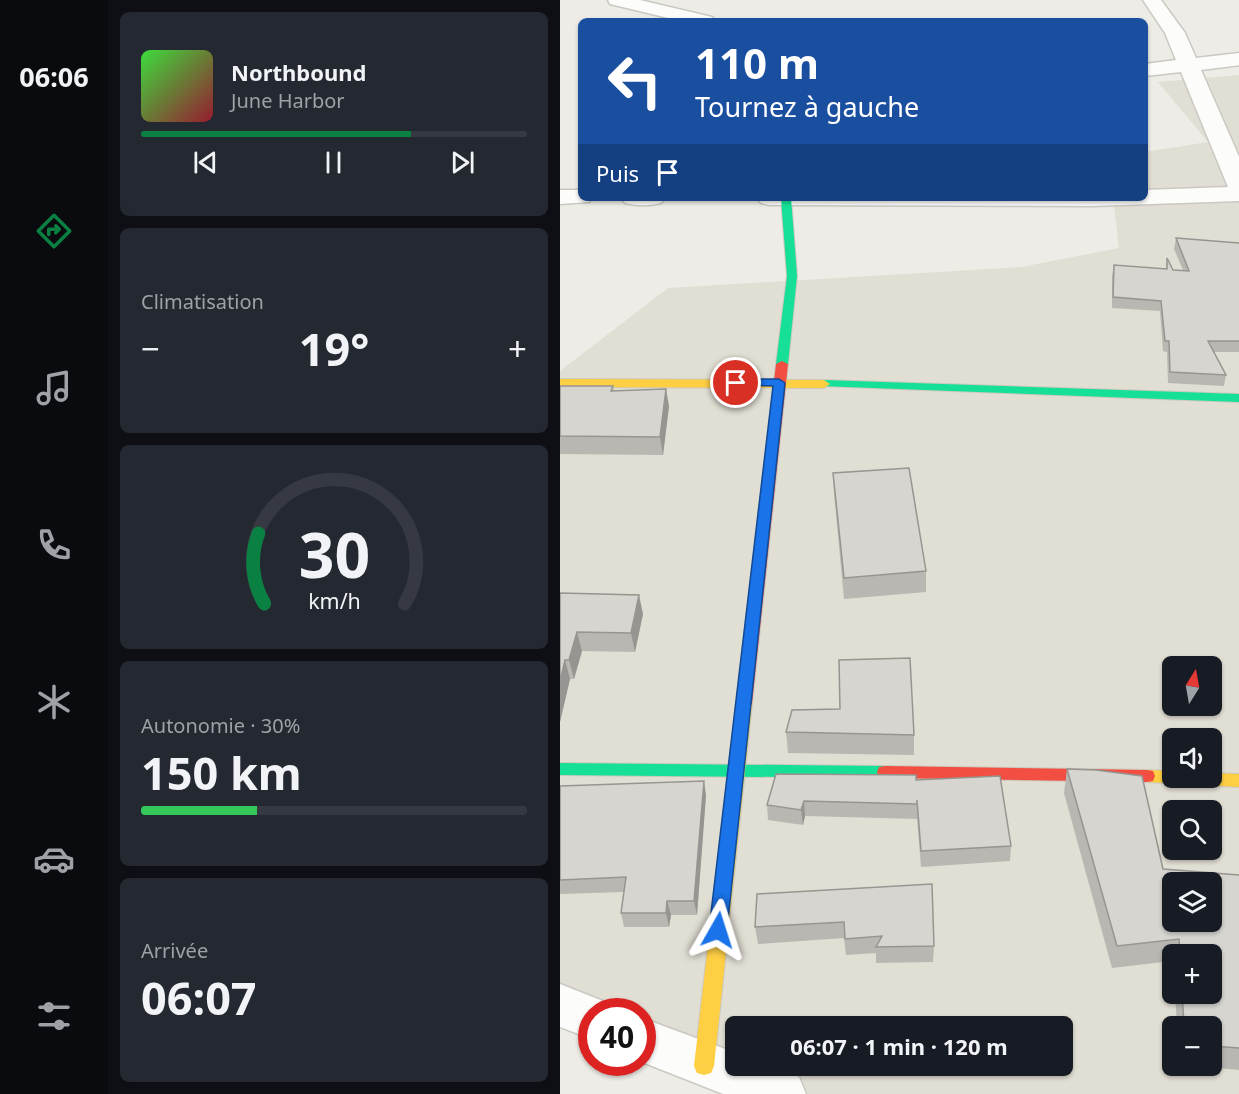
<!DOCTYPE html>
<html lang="fr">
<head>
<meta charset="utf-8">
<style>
	:root { --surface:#171b24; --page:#242831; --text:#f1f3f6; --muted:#9ea1a6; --line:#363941; --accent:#0b8043 }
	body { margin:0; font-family:"Noto Sans",sans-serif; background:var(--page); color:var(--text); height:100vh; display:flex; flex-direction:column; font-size:22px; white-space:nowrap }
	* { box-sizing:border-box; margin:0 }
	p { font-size:20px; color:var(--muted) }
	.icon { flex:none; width:33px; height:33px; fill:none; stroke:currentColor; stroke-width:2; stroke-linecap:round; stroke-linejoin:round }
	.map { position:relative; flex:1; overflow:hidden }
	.sheet { display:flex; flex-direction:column; gap:12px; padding:12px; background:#0d0f14; width:452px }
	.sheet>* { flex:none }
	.top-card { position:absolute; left:18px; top:18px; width:570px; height:183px; border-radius:9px; box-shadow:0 2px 4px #0004; background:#1a4fa0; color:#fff; overflow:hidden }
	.needle { width:39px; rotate:11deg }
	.tools { position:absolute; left:602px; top:656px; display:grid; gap:12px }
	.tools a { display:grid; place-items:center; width:60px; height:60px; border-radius:9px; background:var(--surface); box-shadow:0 2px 4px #0004; font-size:30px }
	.speed { position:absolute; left:18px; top:998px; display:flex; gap:12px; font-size:30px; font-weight:700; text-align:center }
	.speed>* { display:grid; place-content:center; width:78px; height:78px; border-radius:50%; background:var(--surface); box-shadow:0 2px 4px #0004; line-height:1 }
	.speed .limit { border:9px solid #d22; background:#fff; color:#111 }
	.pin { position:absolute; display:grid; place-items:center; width:51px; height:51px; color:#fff; margin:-26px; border:3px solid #fff; border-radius:50%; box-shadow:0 2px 6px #0007 }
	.me { position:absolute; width:66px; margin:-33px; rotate:6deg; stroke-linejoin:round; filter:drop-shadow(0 0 4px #0008) }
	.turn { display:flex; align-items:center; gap:21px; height:126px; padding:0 18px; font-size:27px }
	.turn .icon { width:78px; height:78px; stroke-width:2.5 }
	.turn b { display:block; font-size:42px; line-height:51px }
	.then { display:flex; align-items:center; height:57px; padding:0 18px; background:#0003; gap:12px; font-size:22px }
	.big { font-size:45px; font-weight:700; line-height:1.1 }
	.sheet .tile { flex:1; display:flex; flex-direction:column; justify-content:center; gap:9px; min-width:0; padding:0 21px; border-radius:9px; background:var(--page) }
	.sheet .dial { align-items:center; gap:0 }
	.dial svg { height:156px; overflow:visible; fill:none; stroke:var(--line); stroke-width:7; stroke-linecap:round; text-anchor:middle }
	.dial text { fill:var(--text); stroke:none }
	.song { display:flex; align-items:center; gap:18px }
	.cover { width:72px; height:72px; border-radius:9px; background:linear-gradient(135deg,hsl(120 70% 55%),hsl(350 70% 35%)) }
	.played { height:6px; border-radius:3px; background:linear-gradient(90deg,var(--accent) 70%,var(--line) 70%) }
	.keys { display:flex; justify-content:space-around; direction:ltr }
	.heat { display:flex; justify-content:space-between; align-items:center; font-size:33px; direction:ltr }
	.charge { height:9px; border-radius:4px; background:linear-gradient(90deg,#34c759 30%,var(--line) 0) }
	.trip { position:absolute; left:165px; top:1016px; width:348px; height:60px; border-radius:9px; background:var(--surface); box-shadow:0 2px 4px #0004; font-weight:700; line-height:60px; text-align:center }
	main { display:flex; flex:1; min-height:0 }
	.dock { display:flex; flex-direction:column; width:108px; justify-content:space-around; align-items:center; background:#090b0e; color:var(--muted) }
	.dock .icon { width:42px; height:42px }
	.dock .current { color:var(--accent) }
	.dock b { font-size:27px; color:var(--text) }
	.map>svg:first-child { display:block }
</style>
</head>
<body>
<main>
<nav class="dock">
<b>06:06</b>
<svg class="icon current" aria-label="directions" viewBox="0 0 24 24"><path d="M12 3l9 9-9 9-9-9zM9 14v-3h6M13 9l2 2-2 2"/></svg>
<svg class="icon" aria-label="music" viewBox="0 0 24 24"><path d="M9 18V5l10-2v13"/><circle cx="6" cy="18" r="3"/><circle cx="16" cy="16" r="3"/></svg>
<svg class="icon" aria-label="phone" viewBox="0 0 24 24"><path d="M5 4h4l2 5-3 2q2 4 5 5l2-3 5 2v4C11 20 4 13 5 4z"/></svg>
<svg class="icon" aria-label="climate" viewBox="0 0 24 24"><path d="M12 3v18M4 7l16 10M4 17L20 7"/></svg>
<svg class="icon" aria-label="car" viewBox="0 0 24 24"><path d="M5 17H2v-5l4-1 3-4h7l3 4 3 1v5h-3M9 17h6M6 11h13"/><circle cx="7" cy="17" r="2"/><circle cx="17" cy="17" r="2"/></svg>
<svg class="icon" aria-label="filters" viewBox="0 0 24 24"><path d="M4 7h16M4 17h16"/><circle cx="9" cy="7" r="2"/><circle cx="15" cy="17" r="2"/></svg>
</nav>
<section class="sheet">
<div class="tile">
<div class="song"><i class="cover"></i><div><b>Northbound</b><p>June Harbor</p></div></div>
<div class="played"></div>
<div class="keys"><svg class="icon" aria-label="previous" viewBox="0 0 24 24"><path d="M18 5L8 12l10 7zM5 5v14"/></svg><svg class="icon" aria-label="pause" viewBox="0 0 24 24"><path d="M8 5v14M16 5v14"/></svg><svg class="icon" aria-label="next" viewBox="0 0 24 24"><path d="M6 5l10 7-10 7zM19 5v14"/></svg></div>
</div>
<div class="tile"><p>Climatisation</p>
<div class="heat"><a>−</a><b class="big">19°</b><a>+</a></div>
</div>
<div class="tile dial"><svg viewBox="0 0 100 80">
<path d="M14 69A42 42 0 1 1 86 69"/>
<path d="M14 69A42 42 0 0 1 11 33" stroke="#0b8043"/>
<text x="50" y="56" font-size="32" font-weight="700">30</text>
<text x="50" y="72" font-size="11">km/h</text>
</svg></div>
<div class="tile"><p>Autonomie · 30%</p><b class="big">150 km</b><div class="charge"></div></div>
<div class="tile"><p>Arrivée</p><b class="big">06:07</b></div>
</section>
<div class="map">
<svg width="680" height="1094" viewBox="0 0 680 1094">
	<rect width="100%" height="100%" fill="#eeece6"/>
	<path fill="#e1ded3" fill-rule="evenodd" d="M679 75V1094H248L181 1065H502V1026H176L175 1063 83 1022 82 1011H57L0 986V371L108 288 461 267 559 248 553 198H585V152L648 142 598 82ZM612 666H651V705H612ZM612 738H651V777H612ZM612 810H651V849H612ZM612 882H651V921H612ZM612 954H651V993H612ZM612 1026H651V1065H612Z"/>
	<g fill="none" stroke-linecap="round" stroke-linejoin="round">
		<g stroke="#cac8c2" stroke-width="3">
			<g id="street">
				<polygon points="48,0 80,0 152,17 155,21 121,21 50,4"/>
				<polygon points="583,0 601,0 625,33 636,58 680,53 680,65 641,70 680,159 680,201 533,206 209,205 201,203 197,198 585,198 585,190 668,187 621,72 585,76 585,64 616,60 605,33"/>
				<polygon points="0,190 21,190 21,198 32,198 29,202 0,204"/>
				<path d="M61 198H105L101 203C89 206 77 206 65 203Z"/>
				<polygon points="0,984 48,1003 52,1011 32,1011 32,1039 0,1027"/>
				<polygon points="82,1018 176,1053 176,1065 207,1065 239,1077 246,1094 163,1094 82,1062"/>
			</g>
		</g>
		<g stroke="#ccc9bd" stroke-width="2">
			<g id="fast">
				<polygon points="221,198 231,198 237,276 228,364 222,367 216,364 227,276"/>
				<polygon points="264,380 680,394 680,402 260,386 258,384 260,382"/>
				<polygon points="0,763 325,766 331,767 333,772 331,777 325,778 0,775"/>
			</g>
		</g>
		<g stroke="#ccc9bd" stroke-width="2">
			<g id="slow">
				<polygon points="0,379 264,380 270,384 264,388 0,387"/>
				<polygon points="184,698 189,700 192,704 154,1066 151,1073 144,1075 137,1073 134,1066 176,704 179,700"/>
				<polygon points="587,770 612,771 612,777 651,777 651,773 680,774 680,787 587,782 581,781 579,776 581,771"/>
			</g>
		</g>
		<g stroke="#ccc9bd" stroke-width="2">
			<g id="jam">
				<polygon points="222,361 228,364 192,704 189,708 184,710 179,708 176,704 216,364"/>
				<polygon points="325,766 587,770 593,771 595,776 593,781 587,782 325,778 319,777 317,772 319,767"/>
			</g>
		</g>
		<use href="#street" fill="#fcfcfb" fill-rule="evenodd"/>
		<use href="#fast" fill="#16e098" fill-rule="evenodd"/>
		<use href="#slow" fill="#ffcf43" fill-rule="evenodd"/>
		<use href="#jam" fill="#f24e42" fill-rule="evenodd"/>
	</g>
	<g fill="#b9b7b2">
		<polygon points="616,238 680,243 680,352 654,352 666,375 664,386 608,383 607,352 603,351 600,311 552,308 552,276 554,265 606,269 607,258 613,270 623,270 614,249"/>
		<polygon points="0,386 53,386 54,391 109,406 103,455 0,454"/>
		<polygon points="273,473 366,571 366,592 284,599 274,493"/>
		<polygon points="0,593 83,614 75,652 22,651 14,679 10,679 0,722"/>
		<polygon points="226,732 354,735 354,755 228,753"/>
		<polygon points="507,769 603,869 680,875 680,1070 646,1067 646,1065 651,1065 651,1026 617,1026 615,993 651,993 651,954 612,954 612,961 552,968 504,793"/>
		<polygon points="356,780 451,846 450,861 361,867 357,818 357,819 245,816 243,825 208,820 207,805"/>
		<polygon points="0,786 146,795 137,915 111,915 109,927 64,927 61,913 64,892 0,894"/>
		<polygon points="197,894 374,946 373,962 316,963 316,953 286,955 284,938 198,944 195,927"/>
	</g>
	<g fill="#969591">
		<polygon points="106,389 109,406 103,455 100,437"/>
		<polygon points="79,595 83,614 75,652 71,633"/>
		<polygon points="17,632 22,651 14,679 9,660"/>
		<polygon points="5,660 10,679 0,722 0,682"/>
		<polygon points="144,781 146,795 137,915 134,901"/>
		<polygon points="244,801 245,816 243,825 241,810"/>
		<polygon points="107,901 111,915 109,927 106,913"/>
	</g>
	<g fill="#d7d5cf" stroke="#969591" stroke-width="1.5" fill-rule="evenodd">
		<polygon points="616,238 680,243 680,341 648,341 666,375 610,372 609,341 605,341 601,301 553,297 554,265 607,269 607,258 613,270 629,271"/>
		<polygon points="0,386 53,386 51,391 106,389 100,437 0,436"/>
		<polygon points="349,468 366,571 284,578 273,473"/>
		<polygon points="0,593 79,595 71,633 17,632 9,660 5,660 0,682"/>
		<polygon points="350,658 354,735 226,732 232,710 280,709 279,660"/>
		<path d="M507 769 536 770 582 776 603 869 680 875V1048L653 1046 651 1026 624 1024 622 993H651V954H620L619 939 557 946ZM612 882H651V921H612Z"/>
		<polygon points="216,774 356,775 356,780 440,776 451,846 361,851 357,800 357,804 244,801 241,810 207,805"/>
		<polygon points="144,781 134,901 107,901 106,913 61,913 66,877 0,880 0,786"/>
		<polygon points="372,884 374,946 316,947 322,936 285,939 284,922 195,927 197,894"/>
	</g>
	<polygon fill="#1a73e8" stroke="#114b97" stroke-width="1.5" points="176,379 219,379 225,383 167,930 165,935 158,938 152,935 149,930 213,386 172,385 172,380"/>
</svg>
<div class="tools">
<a><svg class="needle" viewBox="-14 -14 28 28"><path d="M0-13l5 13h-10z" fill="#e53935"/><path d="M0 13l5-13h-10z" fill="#9ea1a6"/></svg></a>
<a><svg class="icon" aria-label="sound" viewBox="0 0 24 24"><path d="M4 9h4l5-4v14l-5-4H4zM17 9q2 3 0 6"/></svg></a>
<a><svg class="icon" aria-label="search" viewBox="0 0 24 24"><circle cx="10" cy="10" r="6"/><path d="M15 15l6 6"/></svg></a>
<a><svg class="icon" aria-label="layers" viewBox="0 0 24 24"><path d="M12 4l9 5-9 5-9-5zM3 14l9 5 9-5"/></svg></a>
<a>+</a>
<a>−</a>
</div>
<div class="speed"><div class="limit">40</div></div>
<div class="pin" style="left:176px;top:383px;background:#d93025"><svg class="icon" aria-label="arrive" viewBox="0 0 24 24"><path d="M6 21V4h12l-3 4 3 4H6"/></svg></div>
<svg class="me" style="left:158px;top:930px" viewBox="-20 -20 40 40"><path d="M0-17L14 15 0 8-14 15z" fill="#1a73e8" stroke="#fff" stroke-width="4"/></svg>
<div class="trip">06:07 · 1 min · 120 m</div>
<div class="top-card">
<div class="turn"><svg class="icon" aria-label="left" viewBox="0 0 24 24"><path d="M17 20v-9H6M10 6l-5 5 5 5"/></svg><div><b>110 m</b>Tournez à gauche</div></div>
<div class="then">Puis<svg class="icon" aria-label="arrive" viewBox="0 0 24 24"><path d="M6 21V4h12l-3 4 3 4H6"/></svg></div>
</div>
</div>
</main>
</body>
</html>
